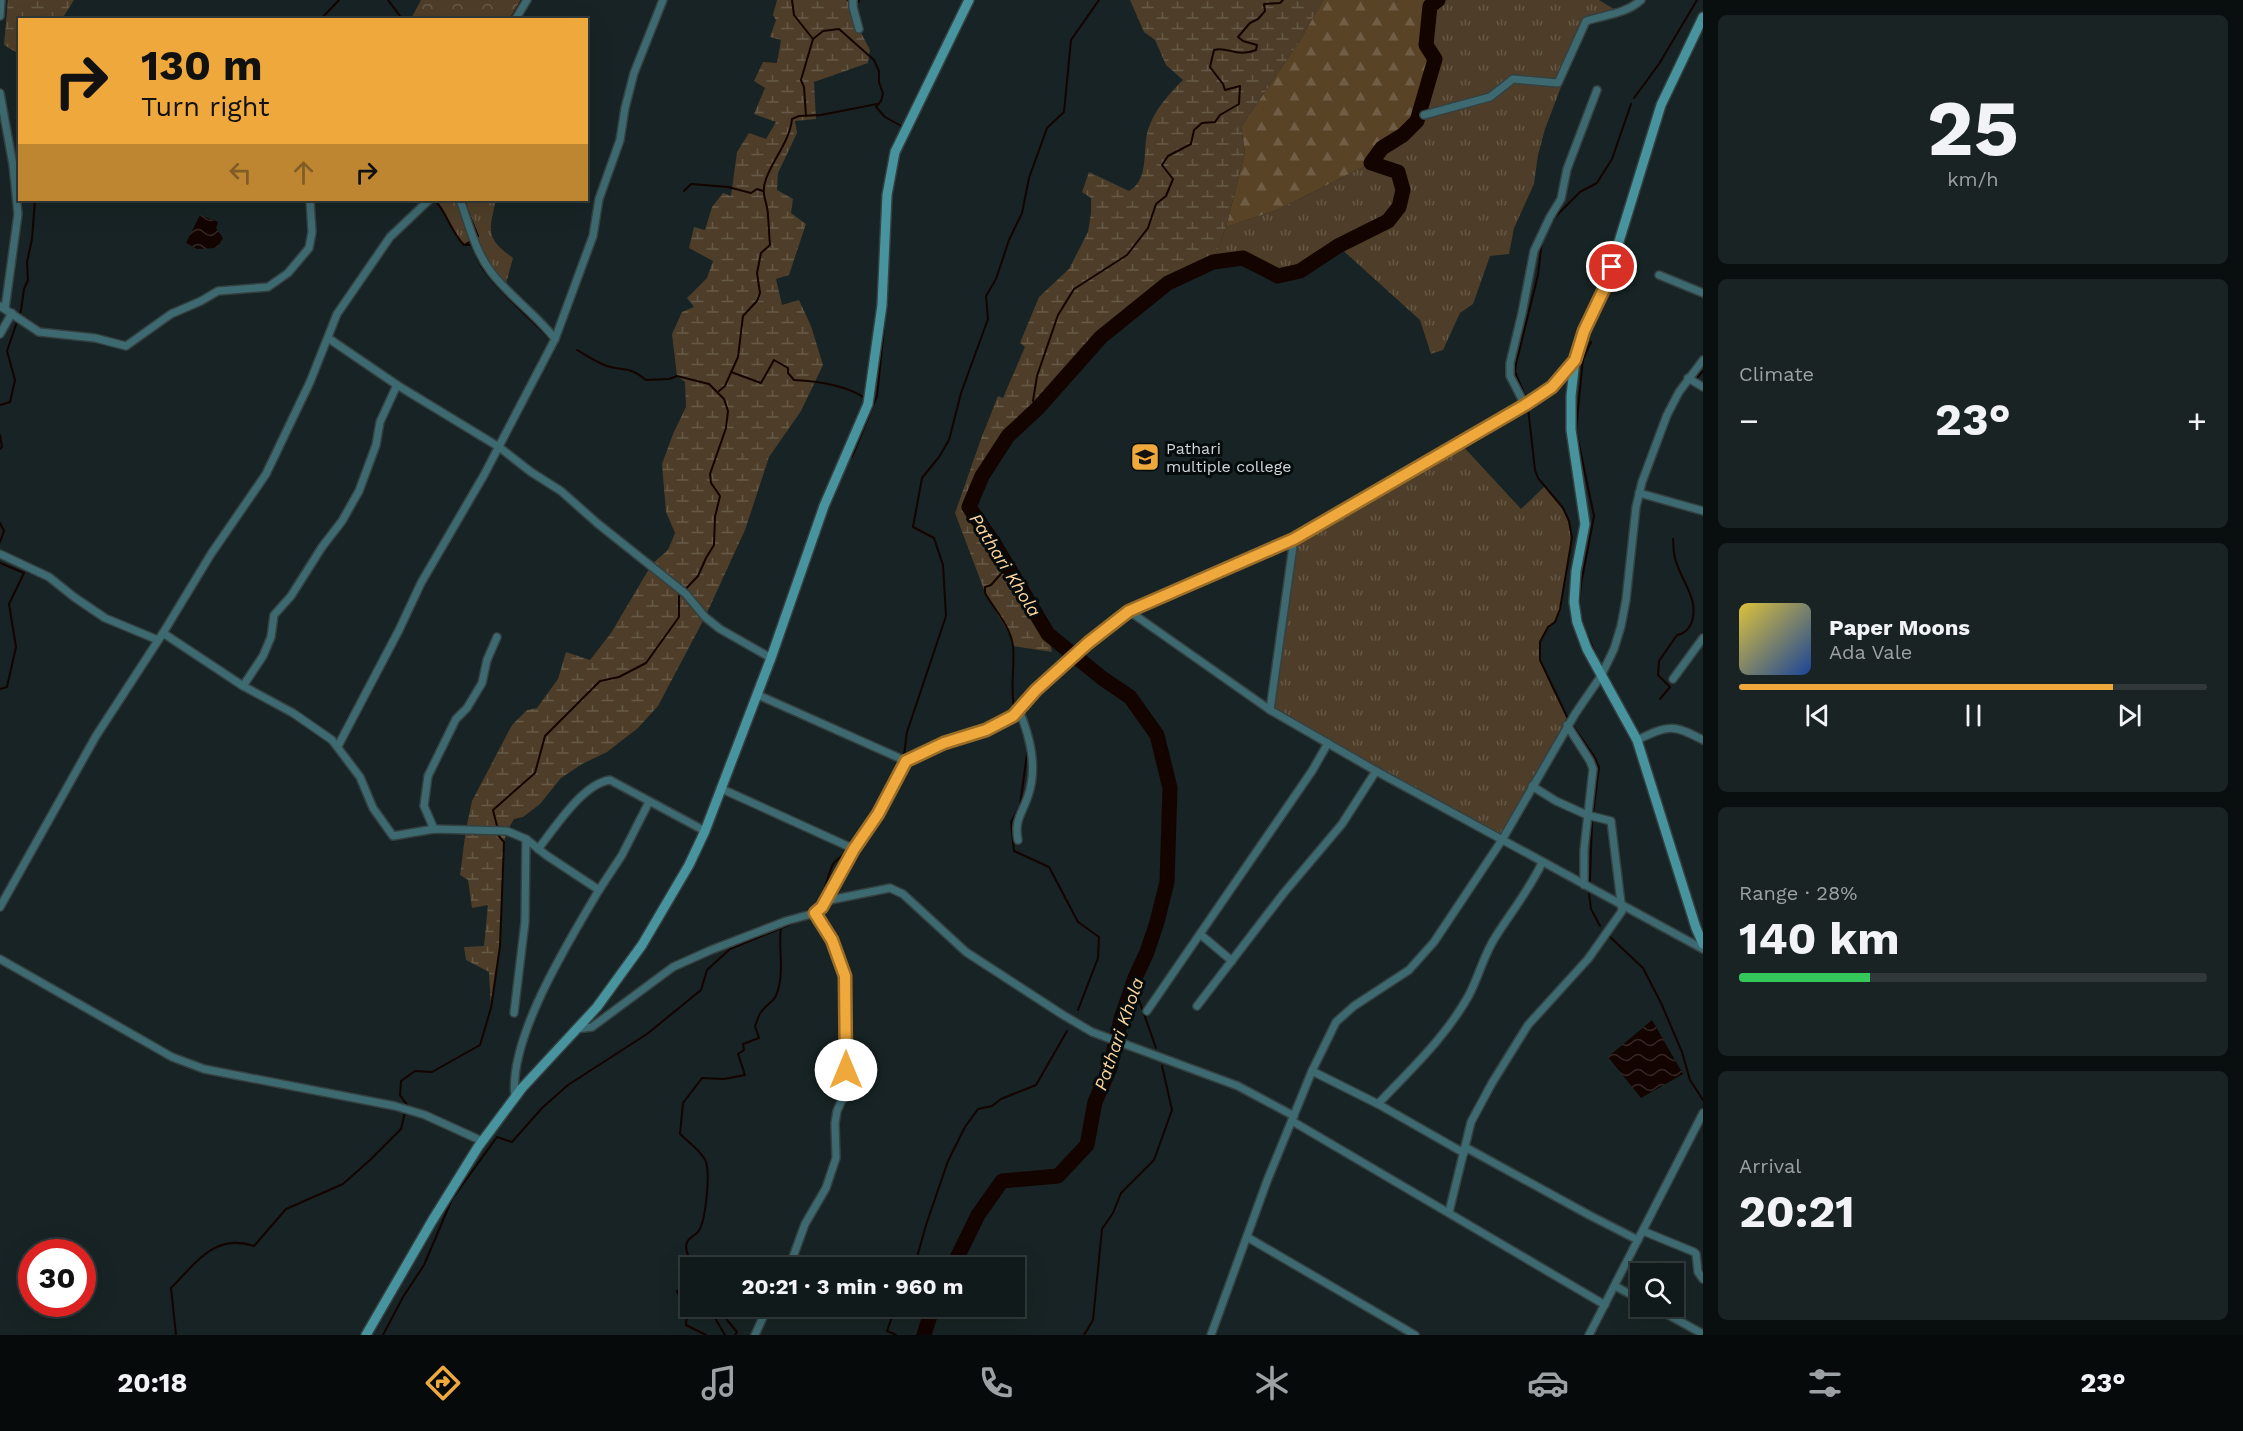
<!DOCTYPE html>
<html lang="en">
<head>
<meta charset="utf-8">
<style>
	:root { --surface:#111a1b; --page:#1a2324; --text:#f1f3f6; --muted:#9ca1a3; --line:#30383a; --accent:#eea83c }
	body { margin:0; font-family:"Work Sans",sans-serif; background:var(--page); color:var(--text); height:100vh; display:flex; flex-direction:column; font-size:22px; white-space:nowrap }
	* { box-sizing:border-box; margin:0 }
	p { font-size:20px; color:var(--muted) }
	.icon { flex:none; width:33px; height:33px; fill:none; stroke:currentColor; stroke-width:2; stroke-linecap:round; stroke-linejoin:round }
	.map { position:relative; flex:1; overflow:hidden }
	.sheet { display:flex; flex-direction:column; gap:15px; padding:15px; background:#090e0f; width:540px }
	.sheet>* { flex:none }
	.hud { position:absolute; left:18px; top:18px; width:570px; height:183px; border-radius:0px; box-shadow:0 6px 24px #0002,0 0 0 2px var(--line); background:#eea83c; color:#111; overflow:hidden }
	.buttons { position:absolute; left:1630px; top:1263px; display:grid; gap:12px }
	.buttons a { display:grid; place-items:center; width:54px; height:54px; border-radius:0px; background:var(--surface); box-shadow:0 6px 24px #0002,0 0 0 2px var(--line); font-size:30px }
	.speed { position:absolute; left:18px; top:1239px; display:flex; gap:12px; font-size:30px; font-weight:700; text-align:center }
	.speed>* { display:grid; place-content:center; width:78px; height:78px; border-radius:50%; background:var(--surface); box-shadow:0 6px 24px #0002,0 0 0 2px var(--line); line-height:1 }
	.speed .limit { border:9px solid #d22; background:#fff; color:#111 }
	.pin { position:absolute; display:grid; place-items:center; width:51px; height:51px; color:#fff; margin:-26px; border:3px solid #fff; border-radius:50%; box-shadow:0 2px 6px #0007 }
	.me { position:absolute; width:66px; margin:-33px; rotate:0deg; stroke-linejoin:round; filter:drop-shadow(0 0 4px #0008) }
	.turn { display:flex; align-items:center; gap:21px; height:126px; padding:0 24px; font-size:27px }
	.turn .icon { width:78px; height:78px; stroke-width:2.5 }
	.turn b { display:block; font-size:42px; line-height:51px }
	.lanes { display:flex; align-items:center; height:57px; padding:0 24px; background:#0003; justify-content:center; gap:30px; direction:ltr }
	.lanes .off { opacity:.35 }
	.big { font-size:45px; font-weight:700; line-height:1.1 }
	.sheet .widget { flex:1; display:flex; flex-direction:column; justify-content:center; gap:9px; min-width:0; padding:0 21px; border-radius:9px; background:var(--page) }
	.sheet .dial { align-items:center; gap:0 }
	.dial b { font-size:78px; line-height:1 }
	.song { display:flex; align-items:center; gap:18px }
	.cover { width:72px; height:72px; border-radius:9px; background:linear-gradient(135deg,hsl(50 70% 55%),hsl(220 70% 35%)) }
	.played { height:6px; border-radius:3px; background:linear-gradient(90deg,var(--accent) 80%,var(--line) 80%) }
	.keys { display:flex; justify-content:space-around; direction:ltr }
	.heat { display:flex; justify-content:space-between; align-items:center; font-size:33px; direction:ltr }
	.charge { height:9px; border-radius:4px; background:linear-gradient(90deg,#34c759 28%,var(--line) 0) }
	.trip { position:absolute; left:680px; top:1257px; width:345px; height:60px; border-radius:0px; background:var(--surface); box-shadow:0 6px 24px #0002,0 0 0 2px var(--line); font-weight:700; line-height:60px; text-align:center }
	.dock { display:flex; height:96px; justify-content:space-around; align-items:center; background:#070a0b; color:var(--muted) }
	.dock .icon { width:42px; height:42px }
	.dock .selected { color:var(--accent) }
	.dock b { font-size:27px; color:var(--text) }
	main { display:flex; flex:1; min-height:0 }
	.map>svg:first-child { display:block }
</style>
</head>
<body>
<main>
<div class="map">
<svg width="1703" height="1335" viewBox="0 0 1703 1335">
	<defs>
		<pattern id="grass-tufts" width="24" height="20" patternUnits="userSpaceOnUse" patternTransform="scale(1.5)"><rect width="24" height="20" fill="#4e3e29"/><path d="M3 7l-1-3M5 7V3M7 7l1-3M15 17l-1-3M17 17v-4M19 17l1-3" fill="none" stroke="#665947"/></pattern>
		<pattern id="forest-firs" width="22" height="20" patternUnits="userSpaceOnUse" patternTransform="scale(1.5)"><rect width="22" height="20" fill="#584326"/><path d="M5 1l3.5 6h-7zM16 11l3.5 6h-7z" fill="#6f5d45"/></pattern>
		<pattern id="wetland-marsh" width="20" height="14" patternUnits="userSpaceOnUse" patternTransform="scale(1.5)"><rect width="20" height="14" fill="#4e3e29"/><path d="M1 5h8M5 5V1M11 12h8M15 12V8" fill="none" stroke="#665947"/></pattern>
		<pattern id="park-crowns" width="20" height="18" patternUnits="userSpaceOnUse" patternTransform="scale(1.5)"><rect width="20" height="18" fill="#4e3e29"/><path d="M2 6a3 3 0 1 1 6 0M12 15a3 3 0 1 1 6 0" fill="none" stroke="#665947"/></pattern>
		<pattern id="water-waves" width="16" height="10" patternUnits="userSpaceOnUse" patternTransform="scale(1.5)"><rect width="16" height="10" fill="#140400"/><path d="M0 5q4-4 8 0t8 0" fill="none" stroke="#352824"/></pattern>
	</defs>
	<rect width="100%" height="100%" fill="#172324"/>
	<g fill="url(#grass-tufts)">
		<polygon points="1438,0 1599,0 1619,12 1586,21 1558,83 1561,87 1545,129 1538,155 1534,184 1514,228 1509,254 1490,256 1473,304 1460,313 1443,350 1431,354 1420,320 1338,246 1300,271 1278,276 1243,258 1213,262 1226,227 1277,210 1371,163 1382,148 1403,135 1426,45 1430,6"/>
		<path d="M435 200H496C489 231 485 238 513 258L505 287 491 271 474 239 464 245C451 232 447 213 435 200Z"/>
		<path d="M1460 443 1521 509 1545 486C1578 522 1572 535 1565 579 1563 591 1563 604 1558 615 1554 625 1543 630 1540 642 1535 661 1559 700 1568 719L1567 725 1502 840 1270 710 1294 539Z"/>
	</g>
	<polygon fill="url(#forest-firs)" points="1323,0 1438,0 1430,6 1426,44 1435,59 1417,121 1403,135 1382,148 1371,163 1277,210 1226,227 1245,152 1241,127 1299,42"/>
	<g fill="url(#wetland-marsh)">
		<polygon points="8,0 74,0 62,19 20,20 19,54 4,45"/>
		<polygon points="777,0 846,0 853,7 859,29 870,50 868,63 814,82 816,119 795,121 797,133 778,173 777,190 793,199 791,213 806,224 789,275 776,279 782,305 799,300 811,326 823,365 801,411 769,457 745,530 705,617 658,706 638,728 607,752 582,764 561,778 540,804 523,817 514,819 507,831 504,842 500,946 491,1008 489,972 466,960 464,947 484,946 488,905 472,908 468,880 460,875 466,829 472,801 512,725 527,710 537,708 558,679 566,652 590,660 611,633 652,564 668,550 675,533 666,512 662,464 673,434 686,407 685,382 677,376 672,334 682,312 694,307 687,298 707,278 713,261 689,248 694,227 705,230 712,207 723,193 731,196 737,152 749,133 766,139 776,122 754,114 765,88 754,81 763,62 777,63 781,40 770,37 776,20 773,15"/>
		<path d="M1130 0H1323L1299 42 1241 127 1245 152 1226 227 1213 262 1168 283 1101 337 1038 408 1008 436 982 476 969 508 995 545 1048 634 1052 652 1013 646 1010 635 986 595 955 513 981 439 998 396 1003 398 1025 347 1020 343 1039 297 1069 269 1088 232 1091 213V198L1082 192 1089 172 1129 191C1150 179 1142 150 1148 130 1154 110 1169 94 1183 80L1166 65 1155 40 1144 32Z"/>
	</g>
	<polygon fill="url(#park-crowns)" points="421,0 527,0 516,19 417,20 412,17"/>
	<g fill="url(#water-waves)">
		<polygon points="200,215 218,222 216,228 223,238 217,248 197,249 186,243"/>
		<polygon points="1652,1020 1683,1074 1641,1098 1608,1057"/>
	</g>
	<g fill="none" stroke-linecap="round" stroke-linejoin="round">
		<g stroke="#140400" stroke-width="2">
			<polyline points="388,0 403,20"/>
			<polyline points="792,0 794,15 813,39 801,80 804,87 806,116"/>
			<polyline points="859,2 859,0"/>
			<polyline points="961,6 964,0"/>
			<polyline points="320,20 339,0"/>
			<polyline points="510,20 522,0"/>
			<polyline points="813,39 823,31 839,29 874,60 879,71 879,82 883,94 881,101 876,107 885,117 903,127"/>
			<polyline points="1634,98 1659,64 1697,0"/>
			<polyline points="684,191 691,184 728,187 751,193 757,189 763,191"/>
			<path d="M435 200C447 213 451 232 464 245"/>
			<polyline points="465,200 467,209 478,236 476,238"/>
			<path d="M471 241 464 245H471C476 253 478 263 486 273 505 298 530 317 551 340"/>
			<polyline points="1591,342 1583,359 1576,430 1594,516 1581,584 1579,606 1583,625 1595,653"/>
			<path d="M731 372 761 383 774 360 788 368V373L794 380C817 381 845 385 865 398"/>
			<polyline points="1696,379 1703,371"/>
			<path d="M719 391 725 386 738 357 743 316 757 301 760 293 757 273 761 253 770 245C769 235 769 226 768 216 768 202 760 195 766 179 773 159 790 141 792 119L799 116 821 115 877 104"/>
			<polyline points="1527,400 1515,372 1516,364 1538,275 1542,241 1554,218 1580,192 1597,183 1600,178 1612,159 1631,104"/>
			<polyline points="0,405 10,402 15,380 7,351 21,310 24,289 28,280 27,262 32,239 35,200"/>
			<path d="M1038 408 1033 401 1037 376 1058 315 1074 289 1127 255 1148 228 1156 204 1166 196 1173 179 1162 165 1168 156 1191 144 1194 130 1202 123 1215 122 1220 115 1239 104 1240 86 1225 90 1223 84 1210 67 1214 50C1228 46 1236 58 1256 50L1257 45 1243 41 1238 37 1250 23 1258 19 1265 11 1264 4 1280 3 1283 0"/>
			<polyline points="1528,408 1535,470 1538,478 1563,508 1569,521 1572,538 1560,609 1555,622 1548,627 1540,642 1540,660 1568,719"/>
			<polyline points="0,435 2,447 0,449"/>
			<polyline points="852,457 877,396 884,329"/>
			<polyline points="0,523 4,531 0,542"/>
			<polyline points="0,563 24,573 9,604 16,647 7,687 0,689"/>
			<path d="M1007 567 991 585 985 587V593C994 609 1011 627 1013 646 1015 667 1010 687 1014 707"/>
			<path d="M1660 699 1670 687 1658 675 1659 661 1677 635C1683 634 1688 630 1691 624 1701 600 1680 580 1675 558 1673 552 1674 545 1673 539"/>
			<polyline points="1018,718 1026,741"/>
			<polyline points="1571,723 1594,756 1599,767 1593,814"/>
			<polyline points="1028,746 1020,806 1011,822 1014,851 1049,867 1078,922 1099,937 1098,958 1078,1010"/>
			<polyline points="904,755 907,732 946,616 943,565 934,538 913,527 922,478 939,457 949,440 961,393 988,319 986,296 996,279 1009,240 1022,213 1029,178 1047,128 1064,112 1071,40 1099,0"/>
			<path d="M497 826 493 810 535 773 545 736 600 681 619 677 646 663 679 617V596L698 576 706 558 714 545 715 517 720 496 711 483 710 474 726 428 728 411 724 399 709 384 677 376 669 379 646 380C628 365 625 372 607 366 596 362 586 355 577 350"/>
			<polyline points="856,841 879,804 888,781 900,763"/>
			<polyline points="1590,881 1592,822"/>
			<polyline points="1589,893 1591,909 1600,926"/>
			<path d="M804 912C825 906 825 880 833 864 836 860 843 855 847 852"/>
			<polyline points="1609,936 1643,968 1661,1003 1682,1052 1690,1080 1703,1100"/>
			<polyline points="1133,983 1156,1048"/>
			<polyline points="407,1105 400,1095 401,1081 415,1071 432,1072 480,1045 491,1008 500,946 504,842 498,835"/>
			<path d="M695 1268C691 1262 686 1254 686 1246 687 1238 693 1237 698 1232 706 1222 710 1174 706 1162 703 1152 687 1141 680 1134L683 1103 702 1078 724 1079 745 1075 738 1054 744 1050 743 1044 759 1038 755 1026C757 1022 758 1016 761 1012 770 1000 775 1004 779 986 784 966 778 947 781 928"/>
			<polyline points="914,1268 926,1225 948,1161 965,1127 978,1109 992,1106 1001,1099 1036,1085 1067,1031"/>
			<polyline points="677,1291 687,1313 686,1325 706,1335"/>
			<polyline points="722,1306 727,1320 737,1332 735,1335"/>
			<polyline points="712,1313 725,1335"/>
			<path d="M176 1335 171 1288C197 1262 215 1233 254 1246L286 1209 343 1184 370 1160 401 1129 405 1112"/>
			<polyline points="383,1335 403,1297 424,1265 452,1199 497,1137 512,1142 542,1108 568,1085 647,1034 701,990 707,970 730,949 796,922"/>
			<polyline points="896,1335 887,1331 892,1317 902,1312 903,1306"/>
			<polyline points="1084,1335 1093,1320 1102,1229 1113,1213 1121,1193 1154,1160 1172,1110 1162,1066"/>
		</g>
		<g stroke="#140400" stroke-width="15">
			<polyline points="952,1268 978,1215 1002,1181 1058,1176 1087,1145 1095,1102 1110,1068 1121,1019 1135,978 1147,952 1157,922 1167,882 1170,788 1157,735 1130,697 1102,678 1048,634 995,545 969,507 982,476 1008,436 1038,408 1101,337 1168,283 1213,262 1243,258 1278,276 1300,271 1338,246 1388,221 1399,207 1403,190 1398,172 1371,163 1382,148 1403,135 1417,121 1435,59 1426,45 1430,6 1438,0"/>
			<polyline points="924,1335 933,1306"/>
		</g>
		<g stroke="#354041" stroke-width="10">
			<g id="street">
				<polyline points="853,0 853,7 859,29"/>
				<polyline points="0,16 1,0"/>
				<polyline points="515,20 527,0"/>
				<polyline points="0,93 13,165 18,214 5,309"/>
				<path d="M1424 115 1490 97 1513 79 1558 83 1586 21C1604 15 1626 14 1641 0"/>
				<polyline points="1659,275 1703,293"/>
				<polyline points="0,306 39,332 95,338 126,346 171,314 201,301 218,291 268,287 288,273 309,248 312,232 310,200"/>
				<polyline points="0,334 12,313"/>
				<polyline points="328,338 397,385 499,447 531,472 561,491 597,523 686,594 705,617 720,629 771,658"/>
				<polyline points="555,339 593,236 599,199 620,140 625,108 634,73 663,0"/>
				<polyline points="1688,378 1703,387"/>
				<polyline points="1525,405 1510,376 1510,363 1522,313 1534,251 1550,217 1561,199 1567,169 1597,90"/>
				<polyline points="1639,493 1703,511"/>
				<polyline points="0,554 49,577 74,597 105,618 158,640"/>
				<polyline points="1129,611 1270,710 1376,771 1703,949"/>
				<path d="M163 633 243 686 293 713 332 740 360 777 373 808 393 836 434 829 507 831 526 839 546 855 599 890C569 941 508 1038 515 1097"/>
				<polyline points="1673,679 1703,638"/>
				<polyline points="243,686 263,656 271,637 274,615 291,596 322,547 342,521 359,491 376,445 380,422 397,385"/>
				<polyline points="758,695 906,761"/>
				<polyline points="1270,710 1294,539"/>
				<polyline points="1567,725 1590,761 1593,769 1584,850 1584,885"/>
				<path d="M1637 740C1669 725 1672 724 1703 740"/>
				<path d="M338 746 399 630 421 583 484 475 555 339C537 315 510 297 491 272 475 251 469 224 460 200"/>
				<polyline points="722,789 854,849"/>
				<polyline points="434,829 424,806 428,776 456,719 467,708 482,683 487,660 497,637"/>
				<path d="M1018 840C1014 820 1022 814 1028 796 1038 767 1030 737 1019 710"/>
				<path d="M538 849C555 828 582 784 610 780L705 831"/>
				<polyline points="599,890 622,855 649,802"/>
				<polyline points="825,901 890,888 903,894 966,952 1063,1015 1092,1032 1238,1086 1294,1116"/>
				<polyline points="0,907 96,736 163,633 211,554 266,474 310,382 337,314 390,237 429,200"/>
				<polyline points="1200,934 1232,961"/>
				<polyline points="0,959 172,1057 204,1069 395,1106 425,1115 482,1141"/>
				<polyline points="1197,1006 1283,894 1342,824 1376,771"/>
				<polyline points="1147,1011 1312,771 1328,743"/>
				<polyline points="514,1013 525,922 526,839"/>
				<polyline points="576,1029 592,1027 673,967 711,950 786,921 815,913 822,907 854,849 878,814 906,761 944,743 986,730 1013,716 1036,690 1088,643 1129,611 1294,539 1525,405 1552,387 1574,361"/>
				<polyline points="1312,1071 1378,1104 1464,1153"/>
				<path d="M1378 1104C1410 1070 1446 1037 1469 995 1479 976 1484 954 1496 936 1512 911 1529 890 1542 863"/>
				<polyline points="1292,1121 1605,1305"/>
				<polyline points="1465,1147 1589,1215 1638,1240"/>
				<polyline points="1449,1212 1471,1122 1492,1083 1528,1025 1588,959 1622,911 1611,821 1587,815 1556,801 1532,786"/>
				<polyline points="1643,1231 1694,1252 1696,1254 1698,1272 1703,1279"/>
				<polyline points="1247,1237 1415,1335"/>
				<polyline points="789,1268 805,1224 826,1188 836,1158 835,1123 837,1111 844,1095 846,1070 845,976 832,940 815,913"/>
				<polyline points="1615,1286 1641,1300"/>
				<polyline points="1652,1306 1703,1334"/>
				<polyline points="755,1335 768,1306"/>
				<polyline points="1211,1335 1267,1181 1312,1071 1336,1022 1354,1006 1409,970 1434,942 1502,840 1575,714 1601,676 1614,649 1621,626 1626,600 1636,507 1642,482 1667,415 1679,392 1703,360"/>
				<polyline points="1589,1335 1703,1113"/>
			</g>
		</g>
		<g stroke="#354041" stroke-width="12">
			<g id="secondary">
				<polyline points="1703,17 1661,105 1605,287 1584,331 1575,360 1571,396 1571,430 1585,524 1576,571 1574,602 1577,622 1587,649 1637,740 1696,928 1703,944"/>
				<polyline points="366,1335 432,1221 478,1147 522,1088 597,1007 642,945 689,865 705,831 771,658 824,506 868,404 882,305 887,195 895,152 969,0"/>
			</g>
		</g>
		<use href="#street" stroke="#3d6a70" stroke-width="7"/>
		<use href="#secondary" stroke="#48949e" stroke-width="9"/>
	</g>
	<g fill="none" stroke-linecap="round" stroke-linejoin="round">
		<g stroke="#9b6d27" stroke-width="15">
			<polyline id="route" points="846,1070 845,976 832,940 815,913 822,907 854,849 878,814 906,761 944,743 986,730 1013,716 1036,690 1088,643 1129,611 1294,539 1525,405 1552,387 1575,360 1584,331 1605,287 1612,267"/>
		</g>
		<use href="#route" stroke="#eea83c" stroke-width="10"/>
	</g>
	<defs>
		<g id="university-square" transform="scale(1.5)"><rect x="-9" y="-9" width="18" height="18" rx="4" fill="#eea83c" stroke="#060b0c"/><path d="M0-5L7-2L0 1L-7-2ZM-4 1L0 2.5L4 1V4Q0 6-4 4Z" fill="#111"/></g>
	</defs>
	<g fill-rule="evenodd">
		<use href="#university-square" x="1145" y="457"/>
	</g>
	<g text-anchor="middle" stroke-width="6" stroke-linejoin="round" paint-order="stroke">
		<g font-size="16" fill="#d0d7d8" stroke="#060b0c" text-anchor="start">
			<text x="1166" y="454">Pathari<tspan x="1166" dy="18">multiple college</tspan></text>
		</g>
		<g font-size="18" font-style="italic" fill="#fdd49f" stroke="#060b0c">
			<text transform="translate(1005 565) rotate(58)" y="6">Pathari Khola</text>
			<text transform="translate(1119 1034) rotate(-71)" y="6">Pathari Khola</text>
		</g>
	</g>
</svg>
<div class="buttons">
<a><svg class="icon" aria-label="search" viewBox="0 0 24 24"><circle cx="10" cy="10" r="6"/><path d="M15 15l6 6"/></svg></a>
</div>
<div class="speed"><div class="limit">30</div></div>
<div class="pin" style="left:1612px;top:267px;background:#d93025"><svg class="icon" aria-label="arrive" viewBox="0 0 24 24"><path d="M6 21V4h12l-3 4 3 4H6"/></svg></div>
<svg class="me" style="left:846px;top:1070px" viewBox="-20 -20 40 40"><circle r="19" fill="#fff"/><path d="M0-13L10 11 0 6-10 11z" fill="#eea83c"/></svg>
<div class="trip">20:21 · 3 min · 960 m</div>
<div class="hud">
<div class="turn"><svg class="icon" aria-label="right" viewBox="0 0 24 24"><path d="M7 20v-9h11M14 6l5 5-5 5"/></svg><div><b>130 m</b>Turn right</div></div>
<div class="lanes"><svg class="icon off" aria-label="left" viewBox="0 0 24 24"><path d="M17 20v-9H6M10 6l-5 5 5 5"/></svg><svg class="icon off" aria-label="ahead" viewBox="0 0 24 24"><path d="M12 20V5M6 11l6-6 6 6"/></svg><svg class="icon" aria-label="right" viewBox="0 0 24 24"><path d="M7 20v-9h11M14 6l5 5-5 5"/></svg></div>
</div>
</div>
<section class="sheet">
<div class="widget dial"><b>25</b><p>km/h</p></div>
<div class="widget"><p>Climate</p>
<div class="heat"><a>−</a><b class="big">23°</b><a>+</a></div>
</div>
<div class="widget">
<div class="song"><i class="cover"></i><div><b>Paper Moons</b><p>Ada Vale</p></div></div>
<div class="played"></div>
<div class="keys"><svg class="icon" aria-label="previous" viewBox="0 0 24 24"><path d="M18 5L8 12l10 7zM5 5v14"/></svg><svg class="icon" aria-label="pause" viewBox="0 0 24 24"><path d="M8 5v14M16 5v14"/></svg><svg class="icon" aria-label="next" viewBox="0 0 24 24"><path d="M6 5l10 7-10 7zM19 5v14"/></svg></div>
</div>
<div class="widget"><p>Range · 28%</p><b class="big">140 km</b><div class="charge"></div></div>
<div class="widget"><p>Arrival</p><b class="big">20:21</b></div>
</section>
</main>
<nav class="dock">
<b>20:18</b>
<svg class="icon selected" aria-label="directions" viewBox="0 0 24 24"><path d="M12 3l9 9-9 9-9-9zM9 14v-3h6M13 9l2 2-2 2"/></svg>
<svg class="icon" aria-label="music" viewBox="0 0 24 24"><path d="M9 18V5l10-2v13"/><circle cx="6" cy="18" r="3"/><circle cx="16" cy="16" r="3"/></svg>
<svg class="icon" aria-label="phone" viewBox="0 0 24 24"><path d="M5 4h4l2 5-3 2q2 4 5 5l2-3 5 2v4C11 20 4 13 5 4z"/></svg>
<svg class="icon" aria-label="climate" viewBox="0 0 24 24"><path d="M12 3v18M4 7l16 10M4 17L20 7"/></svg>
<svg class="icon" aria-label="car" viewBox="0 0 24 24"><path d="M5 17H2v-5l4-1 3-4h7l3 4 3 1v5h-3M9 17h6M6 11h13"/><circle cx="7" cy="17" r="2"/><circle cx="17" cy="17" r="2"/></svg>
<svg class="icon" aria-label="filters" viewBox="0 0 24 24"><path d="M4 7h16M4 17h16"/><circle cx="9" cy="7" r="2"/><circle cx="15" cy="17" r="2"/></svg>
<b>23°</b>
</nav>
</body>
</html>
